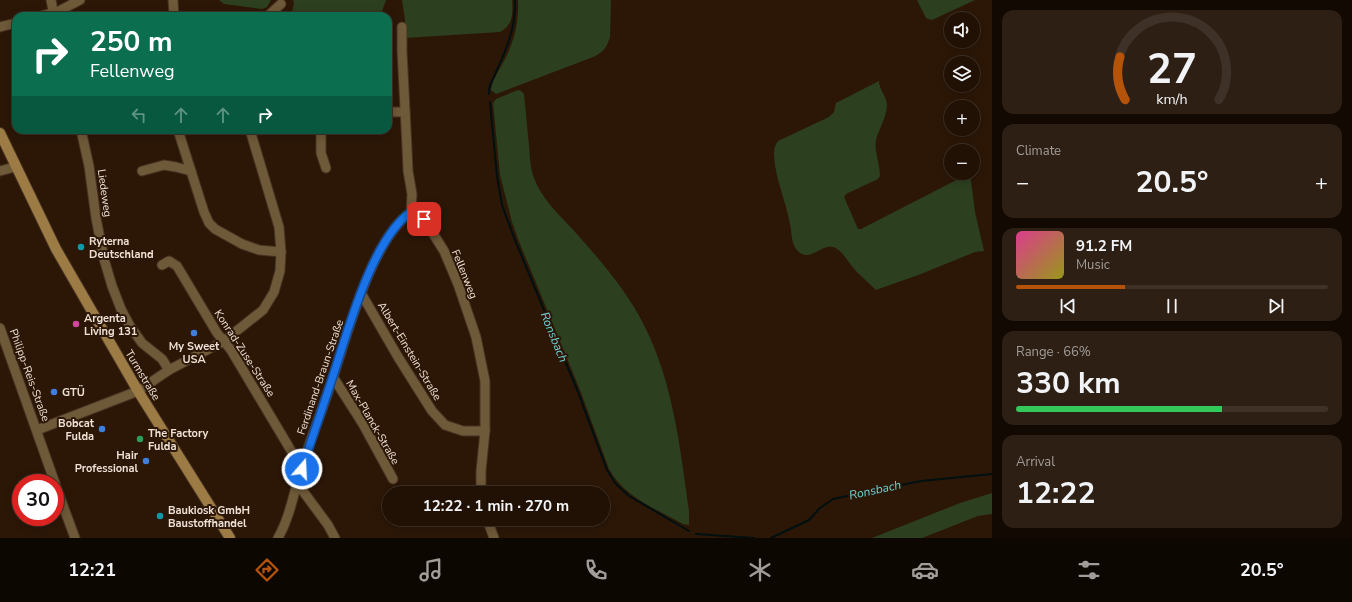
<!DOCTYPE html>
<html lang="en">
<head>
<meta charset="utf-8">
<style>
	:root { --surface:#211105; --page:#2d1f13; --text:#f1f3f6; --muted:#a29d9a; --line:#3e3127; --accent:#b45309 }
	body { margin:0; font-family:"Nunito Sans",sans-serif; background:var(--page); color:var(--text); height:100vh; display:flex; flex-direction:column; font-size:15px; white-space:nowrap }
	* { box-sizing:border-box; margin:0 }
	p { font-size:13px; color:var(--muted) }
	.icon { flex:none; width:22px; height:22px; fill:none; stroke:currentColor; stroke-width:2; stroke-linecap:round; stroke-linejoin:round }
	.map { position:relative; flex:1; overflow:hidden }
	.drawer { display:flex; flex-direction:column; gap:10px; padding:10px; background:#120903; width:360px }
	.drawer>* { flex:none }
	.top-card { position:absolute; left:12px; top:12px; width:380px; height:122px; border-radius:12px; box-shadow:0 2px 10px #0003,0 0 0 1px var(--line); background:#0b6e4f; color:#fff; overflow:hidden }
	.tools { position:absolute; left:944px; top:12px; display:grid; gap:8px }
	.tools a { display:grid; place-items:center; width:36px; height:36px; border-radius:50%; background:var(--surface); box-shadow:0 2px 10px #0003,0 0 0 1px var(--line); font-size:20px }
	.speed { position:absolute; left:12px; top:474px; display:flex; gap:8px; font-size:20px; font-weight:700; text-align:center }
	.speed>* { display:grid; place-content:center; width:52px; height:52px; border-radius:50%; background:var(--surface); box-shadow:0 2px 10px #0003,0 0 0 1px var(--line); line-height:1 }
	.speed .limit { border:6px solid #d22; background:#fff; color:#111 }
	.pin { position:absolute; display:grid; place-items:center; width:34px; height:34px; color:#fff; margin:-17px; border-radius:8px; box-shadow:0 2px 6px #0006 }
	.me { position:absolute; width:44px; margin:-22px; rotate:19deg; stroke-linejoin:round; filter:drop-shadow(0 0 3px #0008) }
	.turn { display:flex; align-items:center; gap:14px; height:84px; padding:0 12px; font-size:18px }
	.turn .icon { width:52px; height:52px; stroke-width:2.5 }
	.turn b { display:block; font-size:28px; line-height:34px }
	.lanes { display:flex; align-items:center; height:38px; padding:0 12px; background:#0003; justify-content:center; gap:20px; direction:ltr }
	.lanes .off { opacity:.35 }
	.big { font-size:30px; font-weight:700; line-height:1.1 }
	.drawer .widget { flex:1; display:flex; flex-direction:column; justify-content:center; gap:6px; min-width:0; padding:0 14px; border-radius:12px; background:var(--page) }
	.drawer .dial { align-items:center; gap:0 }
	.dial svg { height:104px; overflow:visible; fill:none; stroke:var(--line); stroke-width:7; stroke-linecap:round; text-anchor:middle }
	.dial text { fill:var(--text); stroke:none }
	.song { display:flex; align-items:center; gap:12px }
	.cover { width:48px; height:48px; border-radius:6px; background:linear-gradient(135deg,hsl(330 70% 55%),hsl(60 70% 35%)) }
	.played { height:4px; border-radius:2px; background:linear-gradient(90deg,var(--accent) 35%,var(--line) 35%) }
	.keys { display:flex; justify-content:space-around; direction:ltr }
	.heat { display:flex; justify-content:space-between; align-items:center; font-size:22px; direction:ltr }
	.charge { height:6px; border-radius:3px; background:linear-gradient(90deg,#34c759 66%,var(--line) 0) }
	.trip { position:absolute; left:382px; top:486px; width:228px; height:40px; border-radius:20px; background:var(--surface); box-shadow:0 2px 10px #0003,0 0 0 1px var(--line); font-weight:700; line-height:40px; text-align:center }
	.menu { display:flex; height:64px; justify-content:space-around; align-items:center; background:#0d0702; color:var(--muted) }
	.menu .icon { width:28px; height:28px }
	.menu .selected { color:var(--accent) }
	.menu b { font-size:18px; color:var(--text) }
	main { display:flex; flex:1; min-height:0 }
	.map>svg:first-child { display:block }
</style>
</head>
<body>
<main>
<div class="map">
<svg width="992" height="538" viewBox="0 0 992 538">
	<rect width="100%" height="100%" fill="#2c1707"/>
	<g fill="#2c3f1f">
		<polygon points="219,0 271,0 267,7 262,9 224,4"/>
		<polygon points="293,0 386,0 382,11 291,16 294,3"/>
		<path d="M402 0H512C513 14 513 25 500 32L405 38V20Z"/>
		<path d="M518 0H611L610 37C607 48 602 53 593 57L496 94 491 90C492 79 501 68 506 57 515 39 519 20 518 0Z"/>
		<polygon points="917,0 975,0 932,20 926,18"/>
		<path d="M879 81C879 89 886 96 887 104 887 117 879 128 876 140 874 151 880 164 880 176L878 179 846 194 844 197 858 229H861L970 173 975 212 984 251 975 252 921 274 876 290C869 283 862 277 856 271 849 264 842 249 833 247 821 244 810 262 799 252 791 246 792 233 790 224 786 201 775 178 774 155 774 149 775 145 778 141L829 117 834 112 836 103Z"/>
		<path d="M518 90 521 91 524 94C526 111 527 128 529 145 530 156 530 168 534 178 542 200 561 216 576 233 601 261 626 290 643 323 673 381 680 447 689 511V525L683 524C656 509 624 497 609 469L580 390 518 239 512 222 500 175 493 103 496 99Z"/>
		<polygon points="992,493 992,514 978,516 922,538 872,538 960,503"/>
	</g>
	<g fill="none" stroke-linecap="round" stroke-linejoin="round">
		<g stroke="#000f10" stroke-width="2">
			<path d="M489 94V89L491 83C504 54 516 32 515 0"/>
			<polyline points="490,102 497,176 502,205 515,240 578,392 607,470 616,484 629,496 689,531"/>
			<polyline points="696,534 754,538"/>
			<polyline points="771,538 809,520 820,508 833,499 921,481 992,474"/>
		</g>
		<g stroke="#473324" stroke-width="11">
			<g id="minor">
				<polyline points="51,0 54,16"/>
				<polyline points="173,0 174,16"/>
				<polyline points="41,16 59,11 80,0"/>
				<polyline points="269,16 271,13 281,4"/>
				<polyline points="0,27 16,23"/>
				<polyline points="402,27 402,51 407,148 408,171 412,194 411,212"/>
				<polyline points="388,112 405,112"/>
				<polyline points="178,130 204,212 209,223 215,229 242,244 259,250 281,252"/>
				<polyline points="321,130 321,153 326,168"/>
				<polyline points="0,171 15,167"/>
				<polyline points="142,171 164,165 176,167 191,171"/>
				<polyline points="411,212 419,214 424,219 444,251 458,284 476,337 485,381 485,431 481,471 481,493"/>
				<polyline points="162,265 169,261 177,266 217,333 231,350 302,469"/>
				<polyline points="361,293 398,357 432,411 445,425 463,431 485,431"/>
				<polyline points="0,328 55,483"/>
				<polyline points="169,370 224,341 263,310 274,292 280,271 281,252 279,227 250,130"/>
				<polyline points="333,377 363,424 393,479"/>
				<polyline points="37,430 138,391 169,370 162,359 142,343 130,326 121,309 112,286 104,259 96,218 89,166 81,130"/>
				<polyline points="297,483 328,525 335,538"/>
				<polyline points="55,484 75,538"/>
				<polyline points="487,519 494,538"/>
				<path d="M278 538C290 517 294 492 301 469 311 438 323 408 333 377 348 332 372 239 411 212"/>
			</g>
		</g>
		<g stroke="#473324" stroke-width="12">
			<polyline id="secondary" points="0,133 56,249 138,391 230,538"/>
		</g>
		<use href="#minor" stroke="#6e5938" stroke-width="9"/>
		<use href="#secondary" stroke="#9d7b44" stroke-width="10"/>
	</g>
	<g fill="none" stroke-linecap="round" stroke-linejoin="round">
		<g stroke="#114b97" stroke-width="10">
			<path id="route" d="M302 469C312 438 323 407 333 376 348 331 372 239 411 212L419 214 424 219"/>
		</g>
		<use href="#route" stroke="#1a73e8" stroke-width="7"/>
	</g>
	<g fill="#0f9aa8" stroke="#2c1707" stroke-width="1.5">
		<circle cx="81" cy="247" r="4"/>
		<circle cx="160" cy="516" r="4"/>
	</g>
	<circle fill="#d1479c" stroke="#2c1707" stroke-width="1.5" cx="76" cy="324" r="4"/>
	<g fill="#3f7fe0" stroke="#2c1707" stroke-width="1.5">
		<circle cx="194" cy="333" r="4"/>
		<circle cx="54" cy="392" r="4"/>
		<circle cx="102" cy="429" r="4"/>
		<circle cx="146" cy="461" r="4"/>
	</g>
	<circle fill="#2e9e5b" stroke="#2c1707" stroke-width="1.5" cx="140" cy="439" r="4"/>
	<g text-anchor="middle" stroke-width="4" stroke-linejoin="round" paint-order="stroke">
		<g font-size="11" fill="#efe0d6" stroke="#2c1707">
			<text transform="translate(105 193) rotate(82)" y="4">Liedeweg</text>
			<text transform="translate(465 274) rotate(68)" y="4">Fellenweg</text>
			<text transform="translate(410 351) rotate(59)" y="4">Albert-Einstein-Straße</text>
			<text transform="translate(245 353) rotate(57)" y="4">Konrad-Zuse-Straße</text>
			<text transform="translate(30 375) rotate(70)" y="4">Philipp-Reis-Straße</text>
			<text transform="translate(143 375) rotate(59)" y="4">Turmstraße</text>
			<text transform="translate(320 377) rotate(-71)" y="4">Ferdinand-Braun-Straße</text>
			<text transform="translate(373 422) rotate(60)" y="4">Max-Planck-Straße</text>
		</g>
		<g font-size="11" font-weight="bold" fill="#efe0d6" stroke="#2c1707" text-anchor="start">
			<text x="89" y="245">Ryterna<tspan x="89" dy="13">Deutschland</tspan></text>
			<text x="84" y="322">Argenta<tspan x="84" dy="13">Living 131</tspan></text>
			<text x="194" y="350" text-anchor="middle">My Sweet<tspan x="194" dy="13">USA</tspan></text>
			<text x="62" y="396">GTÜ</text>
			<text x="94" y="427" text-anchor="end">Bobcat<tspan x="94" dy="13">Fulda</tspan></text>
			<text x="148" y="437">The Factory<tspan x="148" dy="13">Fulda</tspan></text>
			<text x="138" y="459" text-anchor="end">Hair<tspan x="138" dy="13">Professional</tspan></text>
			<text x="168" y="514">Baukiosk GmbH<tspan x="168" dy="13">Baustoffhandel</tspan></text>
		</g>
		<g font-size="12" font-style="italic" fill="#6dd1d7" stroke="#2c1707">
			<text transform="translate(554 337) rotate(68)" y="4">Ronsbach</text>
			<text transform="translate(875 490) rotate(-12)" y="4">Ronsbach</text>
		</g>
	</g>
</svg>
<div class="tools">
<a><svg class="icon" aria-label="sound" viewBox="0 0 24 24"><path d="M4 9h4l5-4v14l-5-4H4zM17 9q2 3 0 6"/></svg></a>
<a><svg class="icon" aria-label="layers" viewBox="0 0 24 24"><path d="M12 4l9 5-9 5-9-5zM3 14l9 5 9-5"/></svg></a>
<a>+</a>
<a>−</a>
</div>
<div class="speed"><div class="limit">30</div></div>
<div class="pin" style="left:424px;top:219px;background:#d93025"><svg class="icon" aria-label="arrive" viewBox="0 0 24 24"><path d="M6 21V4h12l-3 4 3 4H6"/></svg></div>
<svg class="me" style="left:302px;top:469px" viewBox="-20 -20 40 40"><circle r="17" fill="#1a73e8" stroke="#fff" stroke-width="3"/><path d="M0-11L8 9 0 5-8 9z" fill="#fff"/></svg>
<div class="trip">12:22 · 1 min · 270 m</div>
<div class="top-card">
<div class="turn"><svg class="icon" aria-label="right" viewBox="0 0 24 24"><path d="M7 20v-9h11M14 6l5 5-5 5"/></svg><div><b>250 m</b>Fellenweg</div></div>
<div class="lanes"><svg class="icon off" aria-label="left" viewBox="0 0 24 24"><path d="M17 20v-9H6M10 6l-5 5 5 5"/></svg><svg class="icon off" aria-label="ahead" viewBox="0 0 24 24"><path d="M12 20V5M6 11l6-6 6 6"/></svg><svg class="icon off" aria-label="ahead" viewBox="0 0 24 24"><path d="M12 20V5M6 11l6-6 6 6"/></svg><svg class="icon" aria-label="right" viewBox="0 0 24 24"><path d="M7 20v-9h11M14 6l5 5-5 5"/></svg></div>
</div>
</div>
<section class="drawer">
<div class="widget dial"><svg viewBox="0 0 100 80">
<path d="M14 69A42 42 0 1 1 86 69"/>
<path d="M14 69A42 42 0 0 1 10 36" stroke="#b45309"/>
<text x="50" y="56" font-size="32" font-weight="700">27</text>
<text x="50" y="72" font-size="11">km/h</text>
</svg></div>
<div class="widget"><p>Climate</p>
<div class="heat"><a>−</a><b class="big">20.5°</b><a>+</a></div>
</div>
<div class="widget">
<div class="song"><i class="cover"></i><div><b>91.2 FM</b><p>Music</p></div></div>
<div class="played"></div>
<div class="keys"><svg class="icon" aria-label="previous" viewBox="0 0 24 24"><path d="M18 5L8 12l10 7zM5 5v14"/></svg><svg class="icon" aria-label="pause" viewBox="0 0 24 24"><path d="M8 5v14M16 5v14"/></svg><svg class="icon" aria-label="next" viewBox="0 0 24 24"><path d="M6 5l10 7-10 7zM19 5v14"/></svg></div>
</div>
<div class="widget"><p>Range · 66%</p><b class="big">330 km</b><div class="charge"></div></div>
<div class="widget"><p>Arrival</p><b class="big">12:22</b></div>
</section>
</main>
<nav class="menu">
<b>12:21</b>
<svg class="icon selected" aria-label="directions" viewBox="0 0 24 24"><path d="M12 3l9 9-9 9-9-9zM9 14v-3h6M13 9l2 2-2 2"/></svg>
<svg class="icon" aria-label="music" viewBox="0 0 24 24"><path d="M9 18V5l10-2v13"/><circle cx="6" cy="18" r="3"/><circle cx="16" cy="16" r="3"/></svg>
<svg class="icon" aria-label="phone" viewBox="0 0 24 24"><path d="M5 4h4l2 5-3 2q2 4 5 5l2-3 5 2v4C11 20 4 13 5 4z"/></svg>
<svg class="icon" aria-label="climate" viewBox="0 0 24 24"><path d="M12 3v18M4 7l16 10M4 17L20 7"/></svg>
<svg class="icon" aria-label="car" viewBox="0 0 24 24"><path d="M5 17H2v-5l4-1 3-4h7l3 4 3 1v5h-3M9 17h6M6 11h13"/><circle cx="7" cy="17" r="2"/><circle cx="17" cy="17" r="2"/></svg>
<svg class="icon" aria-label="filters" viewBox="0 0 24 24"><path d="M4 7h16M4 17h16"/><circle cx="9" cy="7" r="2"/><circle cx="15" cy="17" r="2"/></svg>
<b>20.5°</b>
</nav>
</body>
</html>
